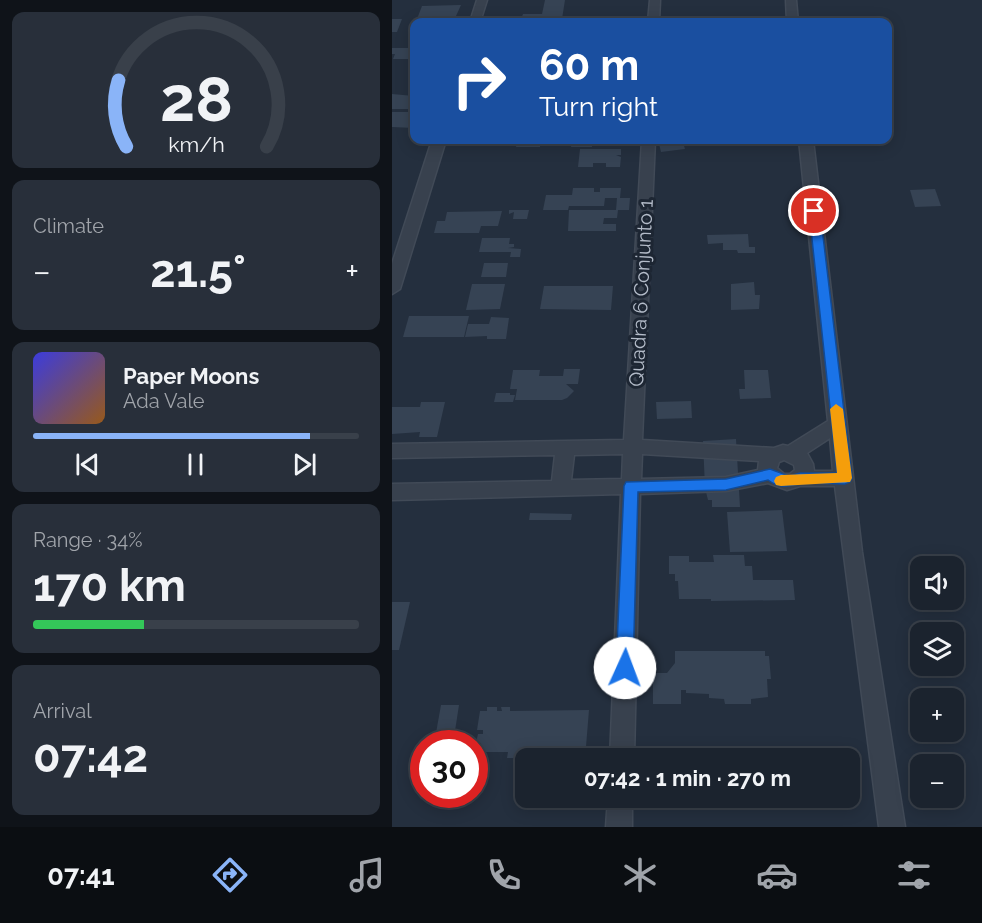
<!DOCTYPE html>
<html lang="en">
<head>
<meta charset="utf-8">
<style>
	:root { --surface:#1b232e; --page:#282f3a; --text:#f1f3f6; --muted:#a0a4aa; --line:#39404a; --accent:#8ab4f8 }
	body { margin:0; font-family:Raleway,sans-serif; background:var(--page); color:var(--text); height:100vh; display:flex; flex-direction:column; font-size:22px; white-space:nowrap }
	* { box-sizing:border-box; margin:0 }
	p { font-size:20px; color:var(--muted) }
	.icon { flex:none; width:33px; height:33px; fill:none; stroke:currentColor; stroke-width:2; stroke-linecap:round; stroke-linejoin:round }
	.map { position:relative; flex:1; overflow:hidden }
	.side { display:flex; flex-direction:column; gap:12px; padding:12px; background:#0f1319; width:392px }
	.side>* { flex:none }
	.hud { position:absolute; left:18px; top:18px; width:482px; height:126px; border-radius:12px; box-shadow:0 3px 15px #0003,0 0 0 2px var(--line); background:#1a4fa0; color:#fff; overflow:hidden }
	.fabs { position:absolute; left:518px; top:556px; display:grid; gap:12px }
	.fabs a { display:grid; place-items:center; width:54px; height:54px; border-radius:12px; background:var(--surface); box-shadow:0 3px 15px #0003,0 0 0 2px var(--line); font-size:30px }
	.speed { position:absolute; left:18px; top:730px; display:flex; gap:12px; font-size:30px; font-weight:700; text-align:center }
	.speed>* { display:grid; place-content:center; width:78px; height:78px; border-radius:50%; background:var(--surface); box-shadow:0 3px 15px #0003,0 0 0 2px var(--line); line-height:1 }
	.speed .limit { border:9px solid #d22; background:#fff; color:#111 }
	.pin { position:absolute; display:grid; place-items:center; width:51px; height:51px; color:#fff; margin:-26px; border:3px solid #fff; border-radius:50%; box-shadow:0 2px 6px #0007 }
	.me { position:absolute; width:66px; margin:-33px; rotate:2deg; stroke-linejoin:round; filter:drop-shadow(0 0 4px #0008) }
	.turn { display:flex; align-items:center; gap:21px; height:126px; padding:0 30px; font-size:27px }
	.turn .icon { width:78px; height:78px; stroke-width:2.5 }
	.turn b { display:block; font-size:42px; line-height:51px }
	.big { font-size:45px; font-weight:700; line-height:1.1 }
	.side .card { flex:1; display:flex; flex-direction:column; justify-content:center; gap:9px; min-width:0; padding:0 21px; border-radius:12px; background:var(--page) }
	.side .dial { align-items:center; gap:0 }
	.dial svg { height:156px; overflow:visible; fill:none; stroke:var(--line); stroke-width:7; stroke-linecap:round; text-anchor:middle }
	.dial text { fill:var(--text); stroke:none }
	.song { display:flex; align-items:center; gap:18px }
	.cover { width:72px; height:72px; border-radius:9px; background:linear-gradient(135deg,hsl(240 70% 55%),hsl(30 70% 35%)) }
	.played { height:6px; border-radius:3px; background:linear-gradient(90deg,var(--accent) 85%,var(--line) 85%) }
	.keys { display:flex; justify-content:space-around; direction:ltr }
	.heat { display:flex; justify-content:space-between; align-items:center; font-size:33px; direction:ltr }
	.charge { height:9px; border-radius:4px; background:linear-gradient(90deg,#34c759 34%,var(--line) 0) }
	.trip { position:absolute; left:123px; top:748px; width:345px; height:60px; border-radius:12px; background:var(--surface); box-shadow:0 3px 15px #0003,0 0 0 2px var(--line); font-weight:700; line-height:60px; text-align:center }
	.menu { display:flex; height:96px; justify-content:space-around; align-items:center; background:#0b0e12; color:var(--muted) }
	.menu .icon { width:42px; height:42px }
	.menu .selected { color:var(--accent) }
	.menu b { font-size:27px; color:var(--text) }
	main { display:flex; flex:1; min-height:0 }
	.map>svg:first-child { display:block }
</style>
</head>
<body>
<main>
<section class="side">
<div class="card dial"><svg viewBox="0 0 100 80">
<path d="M14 69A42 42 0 1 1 86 69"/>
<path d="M14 69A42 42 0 0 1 10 35" stroke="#8ab4f8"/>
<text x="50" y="56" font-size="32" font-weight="700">28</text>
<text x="50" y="72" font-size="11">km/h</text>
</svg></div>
<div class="card"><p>Climate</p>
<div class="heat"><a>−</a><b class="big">21.5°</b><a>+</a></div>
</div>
<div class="card">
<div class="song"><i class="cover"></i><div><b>Paper Moons</b><p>Ada Vale</p></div></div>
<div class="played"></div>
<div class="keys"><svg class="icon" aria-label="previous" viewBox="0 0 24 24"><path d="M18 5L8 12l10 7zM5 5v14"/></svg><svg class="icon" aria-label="pause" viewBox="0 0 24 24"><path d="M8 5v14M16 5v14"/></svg><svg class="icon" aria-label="next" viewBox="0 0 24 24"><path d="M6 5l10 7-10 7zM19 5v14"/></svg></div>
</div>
<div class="card"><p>Range · 34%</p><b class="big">170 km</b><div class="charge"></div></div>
<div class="card"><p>Arrival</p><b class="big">07:42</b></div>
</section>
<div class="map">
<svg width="591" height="827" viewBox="0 0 591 827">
	<rect width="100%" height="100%" fill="#242f3e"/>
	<g fill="#364354">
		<polygon points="153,0 173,0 170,19 190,19 189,22 156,22 157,19 129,19 131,14 150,14"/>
		<polygon points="69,5 64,16 25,19 30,6"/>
		<polygon points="0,19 10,19 5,32 0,32"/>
		<polygon points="0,48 22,48 22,59 1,59 3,54 0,54"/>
		<polygon points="0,94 22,96 22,109 0,109"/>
		<polygon points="0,112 22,112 22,128 0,127"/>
		<polygon points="125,140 144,140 144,144 148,144 148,147 124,147"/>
		<polygon points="180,140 232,140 232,143 200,143 200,147 179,147"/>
		<polygon points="287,142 291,142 293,149 269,152 267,144"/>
		<polygon points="188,149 229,149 229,155 224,155 229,157 228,167 214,167 214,163 201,163 201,167 186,167"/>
		<polygon points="181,188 202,188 202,192 208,192 208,188 229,188 228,198 238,198 237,210 224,210 225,198 213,198 212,206 177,206 176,210 151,210 154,195 180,195"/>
		<polygon points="543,189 549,206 523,207 518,190"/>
		<polygon points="117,210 137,210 135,219 121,219 122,212 117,214"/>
		<polygon points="177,210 226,210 225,218 212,218 211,224 224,224 224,231 176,231"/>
		<polygon points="110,211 106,226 89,226 87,233 42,233 45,221 53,221 55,212"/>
		<polygon points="356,234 357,247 363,247 363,253 346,253 345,250 331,250 331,243 316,244 315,235"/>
		<polygon points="90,238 118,238 117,244 122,244 122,247 116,248 129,249 128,257 118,257 119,252 87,252"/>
		<polygon points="92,263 116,263 114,277 89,277"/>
		<polygon points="362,282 363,295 368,295 367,309 339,310 339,284"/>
		<polygon points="80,284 113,284 108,309 74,310"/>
		<polygon points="152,286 221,286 219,310 148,309"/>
		<polygon points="17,316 77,316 72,337 11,337"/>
		<polygon points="99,317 117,318 114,339 95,339 95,336 73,337 76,324 97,324"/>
		<polygon points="172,369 188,369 186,384 174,384 182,391 175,398 170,400 123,400 125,389 118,389 121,370 148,370 147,376 171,376"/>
		<polygon points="352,370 376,370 379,398 348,399 347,389 353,389"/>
		<polygon points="104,393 118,393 118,395 123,395 121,402 102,402"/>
		<polygon points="299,401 300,418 265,419 264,402"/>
		<polygon points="29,402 53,402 45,437 27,437 28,432 0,434 0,407 28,407"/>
		<polygon points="344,439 348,507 320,507 320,500 316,500 313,488 311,441"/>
		<polygon points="390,510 395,551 338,552 335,512"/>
		<polygon points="138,513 180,514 179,520 137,520"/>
		<polygon points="321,555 352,555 353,566 360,566 361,580 401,580 403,600 319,601 319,599 287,599 286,581 283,581 283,574 277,574 277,556 297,556 297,562 322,562"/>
		<polygon points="0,602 18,602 7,650 0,650"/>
		<polygon points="283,651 373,651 373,656 377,656 379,679 375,679 376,697 359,699 359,704 333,704 332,699 317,698 317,694 294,693 294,690 289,690 289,704 261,704 261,673 275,673 283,663"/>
		<polygon points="49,705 67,705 61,744 42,744"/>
		<polygon points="95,707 105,707 105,711 110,711 109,707 118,707 118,711 197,710 193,759 170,759 171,755 166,755 166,752 165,757 154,758 155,752 141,752 141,756 132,757 132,752 130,752 130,758 115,758 116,752 85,752 89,743 84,743 86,734 91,734 91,730 85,730 88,711 95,711"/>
	</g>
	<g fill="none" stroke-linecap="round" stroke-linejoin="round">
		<g stroke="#414a57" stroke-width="3">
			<g id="street">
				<polygon points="85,0 95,0 88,22 78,22"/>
				<polygon points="258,0 268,0 267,22 256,22"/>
				<polygon points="394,0 404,0 406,22 395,22"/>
				<polygon points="40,140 54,140 8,289 0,294 0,264"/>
				<path d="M250 140H263L250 440 382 448 391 445 396 446 436 421 407 140H421L470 552 513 827H487L443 486H408L395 490 376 483 334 491 248 494 242 759H218L229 494 0 500V484L160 481 163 455 0 458V444L232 440ZM438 438 441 471H422L421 464 415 453ZM231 454 230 479 179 480 182 455ZM250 454 367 461 366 470 334 477 249 479ZM392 460 402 465 403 470 398 474H392L385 468 387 462Z"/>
				<polygon points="216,798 240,798 240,827 214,827"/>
			</g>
		</g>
		<use href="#street" fill="#38414e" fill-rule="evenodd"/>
	</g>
	<path fill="#1a73e8" stroke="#114b97" stroke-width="1.5" d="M422 207 428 211 460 478 458 482 453 484C439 484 422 482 408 484 395 486 388 489 376 480L334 490 246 492 241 668 239 674 233 676 227 674 224 668 232 486 234 482 334 479 378 469 397 476 408 473H445L417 211Z"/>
	<polygon fill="#f59e0b" points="444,404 451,409 460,478 458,482 389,486 384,485 382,481 384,477 389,475 445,473 438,409"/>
	<g text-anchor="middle" stroke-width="6" stroke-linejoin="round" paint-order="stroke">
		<g font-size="20" fill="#b4bcc9" stroke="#1d2633">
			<text transform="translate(249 293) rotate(-87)" y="7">Quadra 6 Conjunto 1</text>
		</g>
	</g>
</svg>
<div class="fabs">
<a><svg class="icon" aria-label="sound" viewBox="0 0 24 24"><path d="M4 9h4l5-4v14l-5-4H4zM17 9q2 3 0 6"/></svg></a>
<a><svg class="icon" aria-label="layers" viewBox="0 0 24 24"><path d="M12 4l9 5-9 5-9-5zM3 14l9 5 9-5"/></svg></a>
<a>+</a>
<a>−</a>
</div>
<div class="speed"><div class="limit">30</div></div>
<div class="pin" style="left:422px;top:211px;background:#d93025"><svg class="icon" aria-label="arrive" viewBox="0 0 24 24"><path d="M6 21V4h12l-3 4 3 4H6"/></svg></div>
<svg class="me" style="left:233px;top:668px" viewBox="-20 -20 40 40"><circle r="19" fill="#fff"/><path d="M0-13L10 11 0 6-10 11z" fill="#1a73e8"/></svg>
<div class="trip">07:42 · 1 min · 270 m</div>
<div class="hud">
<div class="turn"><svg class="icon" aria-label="right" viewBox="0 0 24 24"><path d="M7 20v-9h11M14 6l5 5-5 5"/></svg><div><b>60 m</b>Turn right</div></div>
</div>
</div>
</main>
<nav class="menu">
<b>07:41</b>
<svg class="icon selected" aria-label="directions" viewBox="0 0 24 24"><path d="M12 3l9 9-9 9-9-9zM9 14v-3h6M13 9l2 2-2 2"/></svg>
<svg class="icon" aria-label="music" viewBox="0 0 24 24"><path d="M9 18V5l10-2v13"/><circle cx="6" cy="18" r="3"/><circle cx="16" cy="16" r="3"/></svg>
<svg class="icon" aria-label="phone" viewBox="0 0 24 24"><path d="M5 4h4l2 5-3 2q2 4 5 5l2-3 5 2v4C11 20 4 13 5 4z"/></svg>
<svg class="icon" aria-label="climate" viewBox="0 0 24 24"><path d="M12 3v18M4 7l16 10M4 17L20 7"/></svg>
<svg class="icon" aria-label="car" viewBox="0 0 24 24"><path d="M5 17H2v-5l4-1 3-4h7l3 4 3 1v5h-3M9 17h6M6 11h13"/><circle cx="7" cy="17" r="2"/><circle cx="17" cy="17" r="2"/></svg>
<svg class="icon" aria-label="filters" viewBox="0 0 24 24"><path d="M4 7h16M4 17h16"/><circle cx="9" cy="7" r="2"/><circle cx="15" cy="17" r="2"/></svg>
</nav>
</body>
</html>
